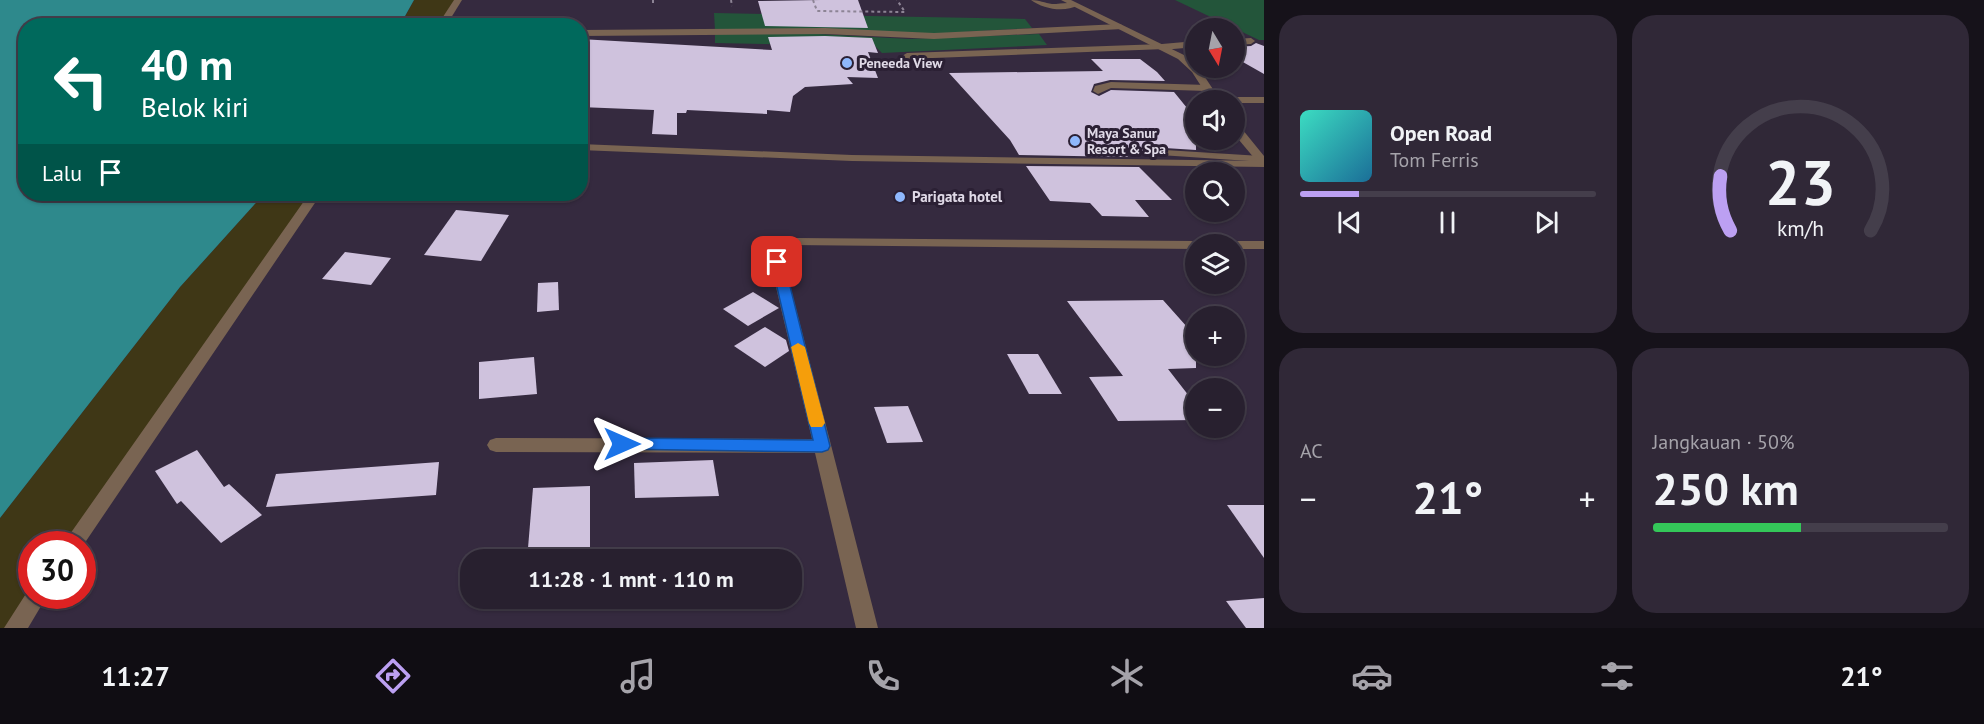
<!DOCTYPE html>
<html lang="id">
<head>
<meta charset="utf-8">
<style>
	:root { --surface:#28202f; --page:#302837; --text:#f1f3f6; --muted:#a5a3aa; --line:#443e4b; --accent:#bca0f2 }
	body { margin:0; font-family:"PT Sans",sans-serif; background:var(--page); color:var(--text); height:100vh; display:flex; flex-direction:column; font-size:22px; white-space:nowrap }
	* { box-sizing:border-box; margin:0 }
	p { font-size:20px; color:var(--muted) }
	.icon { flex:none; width:33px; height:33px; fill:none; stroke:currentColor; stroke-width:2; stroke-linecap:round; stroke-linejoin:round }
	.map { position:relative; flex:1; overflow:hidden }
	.sheet { display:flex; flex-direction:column; gap:15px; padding:15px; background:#16121a; width:720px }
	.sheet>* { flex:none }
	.banner { position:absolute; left:18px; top:18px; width:570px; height:183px; border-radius:24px; box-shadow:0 2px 4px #0004,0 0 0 2px var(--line); background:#00695c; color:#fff; overflow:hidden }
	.needle { width:39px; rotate:170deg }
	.buttons { position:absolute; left:1185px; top:18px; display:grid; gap:12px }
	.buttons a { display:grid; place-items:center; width:60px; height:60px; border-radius:50%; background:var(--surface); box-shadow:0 2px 4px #0004,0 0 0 2px var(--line); font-size:30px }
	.speed { position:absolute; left:18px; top:531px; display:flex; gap:12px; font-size:30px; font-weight:700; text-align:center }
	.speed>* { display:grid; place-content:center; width:78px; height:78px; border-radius:50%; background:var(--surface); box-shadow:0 2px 4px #0004,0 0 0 2px var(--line); line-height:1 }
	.speed .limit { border:9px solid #d22; background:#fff; color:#111 }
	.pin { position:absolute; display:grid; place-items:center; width:51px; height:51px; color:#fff; margin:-26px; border-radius:12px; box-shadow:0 3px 9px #0006 }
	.me { position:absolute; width:66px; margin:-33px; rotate:90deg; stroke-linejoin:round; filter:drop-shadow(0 0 4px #0008) }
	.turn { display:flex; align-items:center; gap:21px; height:126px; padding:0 24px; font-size:27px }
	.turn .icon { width:78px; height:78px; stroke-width:2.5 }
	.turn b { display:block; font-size:42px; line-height:51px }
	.then { display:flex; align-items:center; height:57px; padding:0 24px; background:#0003; gap:12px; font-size:22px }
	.big { font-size:45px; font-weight:700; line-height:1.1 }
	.sheet .tile { flex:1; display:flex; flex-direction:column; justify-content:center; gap:9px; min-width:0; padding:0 21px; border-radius:24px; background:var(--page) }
	.sheet .dial { align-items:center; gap:0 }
	.dial svg { height:156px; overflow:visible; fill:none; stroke:var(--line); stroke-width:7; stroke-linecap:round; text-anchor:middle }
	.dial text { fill:var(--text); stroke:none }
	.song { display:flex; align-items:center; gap:18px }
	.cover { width:72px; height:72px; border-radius:9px; background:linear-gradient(135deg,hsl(170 70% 55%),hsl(200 70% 35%)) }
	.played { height:6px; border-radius:3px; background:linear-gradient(90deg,var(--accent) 20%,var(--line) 20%) }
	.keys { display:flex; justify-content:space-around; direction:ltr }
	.heat { display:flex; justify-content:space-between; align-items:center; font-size:33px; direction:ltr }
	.charge { height:9px; border-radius:4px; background:linear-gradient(90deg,#34c759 50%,var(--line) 0) }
	.sheet .tiles { flex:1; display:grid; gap:15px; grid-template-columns:repeat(2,1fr) }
	.trip { position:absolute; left:460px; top:549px; width:342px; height:60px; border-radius:24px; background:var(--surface); box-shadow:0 2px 4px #0004,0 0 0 2px var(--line); font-weight:700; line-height:60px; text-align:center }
	.menu { display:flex; height:96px; justify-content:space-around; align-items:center; background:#100d13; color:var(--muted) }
	.menu .icon { width:42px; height:42px }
	.menu .on { color:var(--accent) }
	.menu b { font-size:27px; color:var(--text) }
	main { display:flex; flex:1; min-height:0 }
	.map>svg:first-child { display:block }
</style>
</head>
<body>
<main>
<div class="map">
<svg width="1264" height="628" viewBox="0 0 1264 628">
	<rect width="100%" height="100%" fill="#352a3f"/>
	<g fill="#23553a">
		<polygon points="1175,0 1264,0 1264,40 1259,40"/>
		<polygon points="714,13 1025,19 1032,28 930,34 715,30"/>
		<polygon points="782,32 909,39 1039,34 1047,45 882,53 875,46 715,43 715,33"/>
	</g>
	<g fill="#3f3716">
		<polygon points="414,0 458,0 441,25 400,26"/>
		<polygon points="264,194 315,194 73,544 32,544 32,596 37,596 15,628 0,628 0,518 180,287"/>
	</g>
	<polygon fill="#2e898c" points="0,0 414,0 400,25 26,26 26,194 264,194 180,287 0,518"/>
	<g fill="#cfc2dd">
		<polygon points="820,0 858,0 868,28 765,26 758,1"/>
		<polygon points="825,36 872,38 878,53 868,52 878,78 847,77 853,84 805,87 793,96 790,112 767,110 767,114 687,110 686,113 677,113 677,135 652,134 654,110 580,107 580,39 772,50 768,37"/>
		<polygon points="1256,43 1264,46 1264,74 1234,57 1234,47 1251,46"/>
		<polygon points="1091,59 1140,59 1157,72 1165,81 1110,80 1094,84 1091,92 1099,96 1111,90 1174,92 1196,119 1196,150 1149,147 1143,149 1143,151 1121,150 1128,157 1019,155 1010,140 949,73 1103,71"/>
		<polygon points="1026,166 1139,167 1172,200 1135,200 1149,217 1102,216 1090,203 1050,201"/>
		<polygon points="456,210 509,215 481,261 424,255"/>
		<polygon points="345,252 391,258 371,285 322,279"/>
		<polygon points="558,282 559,310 537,312 538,283"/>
		<polygon points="753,292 779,308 748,326 723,309"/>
		<polygon points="1163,300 1196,337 1196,368 1168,369 1196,405 1196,420 1118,421 1089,377 1123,376 1067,301"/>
		<polygon points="765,327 786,340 789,351 765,367 734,346"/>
		<polygon points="1007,354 1038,354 1062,394 1029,394"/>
		<polygon points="534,357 537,394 479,399 479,362"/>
		<polygon points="908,406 923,442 887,443 874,407"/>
		<polygon points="197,450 224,487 229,484 262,515 221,543 181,501 177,504 155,471"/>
		<polygon points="713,460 719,496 635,498 634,463"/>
		<polygon points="439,462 436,495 266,507 276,474"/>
		<polygon points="590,486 590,560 527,560 533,488"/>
		<polygon points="1227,505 1264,505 1264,558"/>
		<polygon points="1264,598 1264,628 1246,628 1226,601"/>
	</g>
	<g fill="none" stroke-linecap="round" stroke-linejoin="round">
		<g stroke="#8d8495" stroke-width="2" stroke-dasharray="3 3" stroke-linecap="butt">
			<polyline points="653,0 653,3"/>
			<polyline points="731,0 732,6"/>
			<polyline points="813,0 817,11 905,12 897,0"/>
		</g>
		<g fill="#796452" fill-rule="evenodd">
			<path d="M1031 0C1039 0 1045 3 1052 4 1061 4 1070 1 1078 5 1065 13 1043 9 1031 0Z"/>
			<polygon points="1119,24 1122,25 1122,29 934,39 825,34 580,36 580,30 825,28 934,33"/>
			<polygon points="1162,44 1165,45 1165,49 907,59 902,56 907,53"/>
			<polygon points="1111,82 1207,85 1212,88 1207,91 1111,88 1098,94 1093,91 1095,86"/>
			<polygon points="1149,149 1261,156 1264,156 1264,162 1145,154 1145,150"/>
		</g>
		<g fill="#796452" fill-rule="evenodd">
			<polygon points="454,0 462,0 446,26 437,26"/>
			<polygon points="309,194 321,194 82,547 82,544 63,544"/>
			<polygon points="29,589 32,589 32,596 47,596 28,628 4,628"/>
		</g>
		<g fill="#796452" fill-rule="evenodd">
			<polygon points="1234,39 1251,38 1255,41 1251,44 1234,45"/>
			<polygon points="1196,41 1196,47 1162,50 1158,47 1162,44"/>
			<polygon points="1226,97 1264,97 1264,103 1234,103 1234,100 1221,100"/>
			<polygon points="580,144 852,155 1264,161 1264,167 852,161 580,150"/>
			<polygon points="796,238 1196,241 1202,244 1196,244 1196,249 791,245 789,242 791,239"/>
			<polygon points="1234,241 1264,241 1264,249 1234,249 1234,244 1228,244"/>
			<polygon points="777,258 784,262 878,628 856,628 815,453 496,452 490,450 487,445 490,440 496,438 812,439 770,262"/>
		</g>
		<g fill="#796452" fill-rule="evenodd">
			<polygon points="1061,0 1071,0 1184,55 1196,65 1196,68 1199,68 1220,100 1210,100 1192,72 1178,59"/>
			<polygon points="1234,123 1238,124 1264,156 1264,166 1260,165 1234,134"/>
		</g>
	</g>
	<polygon fill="#1a73e8" stroke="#114b97" stroke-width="1.5" points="777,258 784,262 830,446 828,450 822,452 616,449 614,444 616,440 622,438 813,440 771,262"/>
	<polygon fill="#f59e0b" points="798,343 805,347 825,423 822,427 811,427 809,423 791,347"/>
	<g fill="#8fb8fd" stroke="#2b2034" stroke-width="2">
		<circle cx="847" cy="63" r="6"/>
		<circle cx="1075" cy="141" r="6"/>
		<circle cx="900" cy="197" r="6"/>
	</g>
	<g text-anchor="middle" stroke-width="6" stroke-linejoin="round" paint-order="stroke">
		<g font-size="14" font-weight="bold" fill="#e0dae7" stroke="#2b2034" text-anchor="start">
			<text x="859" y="68">Peneeda View</text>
			<text x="1087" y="138">Maya Sanur<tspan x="1087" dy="16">Resort &amp; Spa</tspan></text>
		</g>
		<g font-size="15" font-weight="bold" fill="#e0dae7" stroke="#2b2034" text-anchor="start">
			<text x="912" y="202">Parigata hotel</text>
		</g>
	</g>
</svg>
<div class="buttons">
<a><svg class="needle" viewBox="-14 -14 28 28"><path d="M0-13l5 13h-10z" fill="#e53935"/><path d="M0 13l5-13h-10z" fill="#a5a3aa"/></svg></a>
<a><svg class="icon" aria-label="sound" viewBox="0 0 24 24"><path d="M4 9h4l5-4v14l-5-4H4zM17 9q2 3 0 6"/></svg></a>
<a><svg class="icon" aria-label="search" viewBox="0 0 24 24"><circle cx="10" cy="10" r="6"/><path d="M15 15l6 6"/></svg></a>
<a><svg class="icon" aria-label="layers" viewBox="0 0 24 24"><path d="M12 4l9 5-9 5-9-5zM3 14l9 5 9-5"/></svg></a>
<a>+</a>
<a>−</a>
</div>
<div class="speed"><div class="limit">30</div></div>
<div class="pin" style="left:777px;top:262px;background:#d93025"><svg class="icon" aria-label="arrive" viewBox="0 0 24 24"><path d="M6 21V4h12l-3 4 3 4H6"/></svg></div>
<svg class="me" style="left:622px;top:444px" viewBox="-20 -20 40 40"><path d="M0-17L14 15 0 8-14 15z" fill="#1a73e8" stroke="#fff" stroke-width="4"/></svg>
<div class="trip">11:28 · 1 mnt · 110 m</div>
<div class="banner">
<div class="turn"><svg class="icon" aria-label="left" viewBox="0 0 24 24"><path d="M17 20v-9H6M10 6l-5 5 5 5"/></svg><div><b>40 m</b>Belok kiri</div></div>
<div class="then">Lalu<svg class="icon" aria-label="arrive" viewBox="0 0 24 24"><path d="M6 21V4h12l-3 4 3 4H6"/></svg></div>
</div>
</div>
<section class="sheet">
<div class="tiles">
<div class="tile">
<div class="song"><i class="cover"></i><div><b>Open Road</b><p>Tom Ferris</p></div></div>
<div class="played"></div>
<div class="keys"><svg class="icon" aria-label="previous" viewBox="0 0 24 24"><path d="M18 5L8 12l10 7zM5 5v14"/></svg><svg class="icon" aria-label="pause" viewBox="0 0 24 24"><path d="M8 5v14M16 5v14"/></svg><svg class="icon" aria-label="next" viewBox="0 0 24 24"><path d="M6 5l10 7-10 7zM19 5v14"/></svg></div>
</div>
<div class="tile dial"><svg viewBox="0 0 100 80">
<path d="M14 69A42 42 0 1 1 86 69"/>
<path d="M14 69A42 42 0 0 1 9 41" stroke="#bca0f2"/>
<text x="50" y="56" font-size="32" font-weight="700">23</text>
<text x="50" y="72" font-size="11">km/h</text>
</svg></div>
<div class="tile"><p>AC</p>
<div class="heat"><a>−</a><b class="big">21°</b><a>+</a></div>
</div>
<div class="tile"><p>Jangkauan · 50%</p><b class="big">250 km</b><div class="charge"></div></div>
</div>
</section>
</main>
<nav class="menu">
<b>11:27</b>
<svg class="icon on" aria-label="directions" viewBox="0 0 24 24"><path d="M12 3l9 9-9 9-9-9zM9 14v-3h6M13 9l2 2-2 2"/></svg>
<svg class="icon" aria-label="music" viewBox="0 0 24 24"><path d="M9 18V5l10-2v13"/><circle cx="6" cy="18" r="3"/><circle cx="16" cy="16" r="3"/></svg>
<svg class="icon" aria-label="phone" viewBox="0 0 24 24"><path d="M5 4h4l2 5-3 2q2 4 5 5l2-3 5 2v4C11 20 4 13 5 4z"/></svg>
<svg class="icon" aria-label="climate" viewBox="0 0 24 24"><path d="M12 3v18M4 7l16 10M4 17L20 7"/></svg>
<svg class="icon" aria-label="car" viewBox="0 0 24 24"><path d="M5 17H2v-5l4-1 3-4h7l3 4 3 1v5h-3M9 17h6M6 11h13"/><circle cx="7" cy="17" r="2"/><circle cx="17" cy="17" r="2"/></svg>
<svg class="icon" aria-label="filters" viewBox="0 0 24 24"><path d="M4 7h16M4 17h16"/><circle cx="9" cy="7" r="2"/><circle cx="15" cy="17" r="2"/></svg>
<b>21°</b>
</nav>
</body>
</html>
